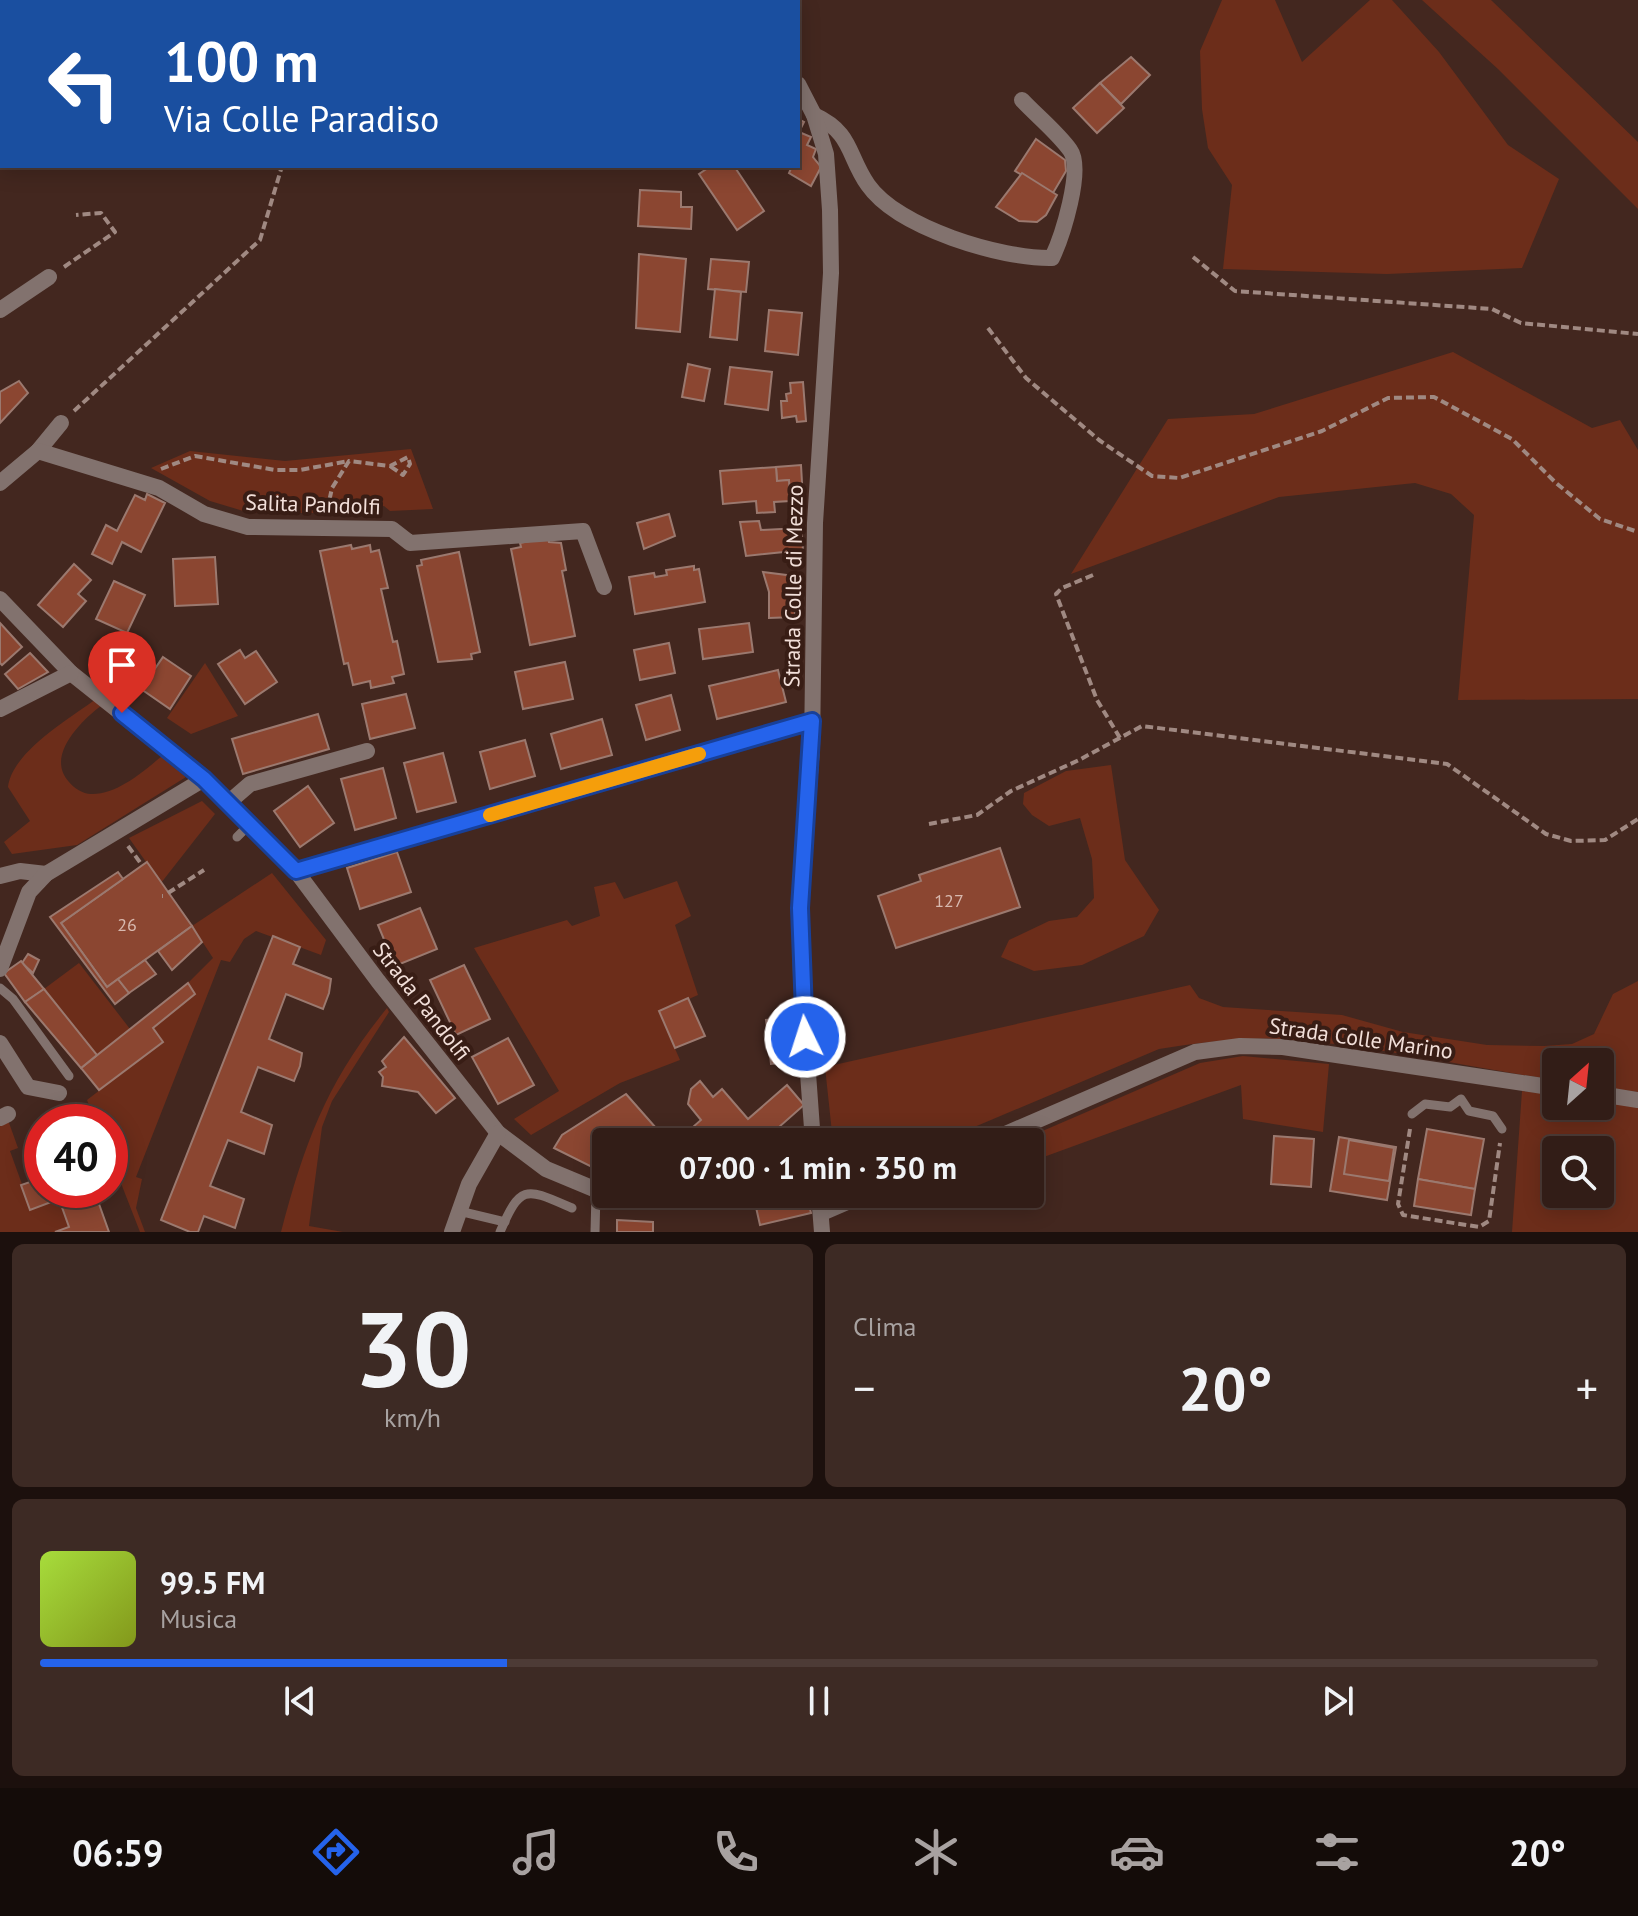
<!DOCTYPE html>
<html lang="it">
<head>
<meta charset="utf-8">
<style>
	:root { --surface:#321d17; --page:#3d2a24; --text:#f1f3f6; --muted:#a8a2a1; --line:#4d3b36; --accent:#2563eb }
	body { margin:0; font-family:"PT Sans",sans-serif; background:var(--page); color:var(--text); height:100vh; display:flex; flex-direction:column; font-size:30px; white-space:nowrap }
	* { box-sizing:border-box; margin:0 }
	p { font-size:26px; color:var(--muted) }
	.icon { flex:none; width:44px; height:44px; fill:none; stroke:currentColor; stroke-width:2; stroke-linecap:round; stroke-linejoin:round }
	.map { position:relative; height:1232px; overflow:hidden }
	.panel { display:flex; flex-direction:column; gap:12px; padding:12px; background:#1c100d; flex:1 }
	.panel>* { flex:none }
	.hud { position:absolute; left:0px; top:0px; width:800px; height:168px; box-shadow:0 4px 20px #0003,0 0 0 2px var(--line); background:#1a4fa0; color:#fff; overflow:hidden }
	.needle { width:52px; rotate:27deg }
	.fabs { position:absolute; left:1542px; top:1048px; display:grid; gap:16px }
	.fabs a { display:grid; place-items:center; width:72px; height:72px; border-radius:8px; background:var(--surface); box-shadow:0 4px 20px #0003,0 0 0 2px var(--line); font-size:40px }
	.speed { position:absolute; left:24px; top:1104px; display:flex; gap:16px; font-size:40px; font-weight:700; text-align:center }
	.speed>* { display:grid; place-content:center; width:104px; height:104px; border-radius:50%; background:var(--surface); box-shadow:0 4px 20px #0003,0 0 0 2px var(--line); line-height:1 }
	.speed .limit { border:12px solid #d22; background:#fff; color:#111 }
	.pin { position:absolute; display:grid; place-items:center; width:68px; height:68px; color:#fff; margin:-82px -34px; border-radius:50% 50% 50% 0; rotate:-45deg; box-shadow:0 0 8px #0007 }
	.pin .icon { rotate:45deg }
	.me { position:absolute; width:88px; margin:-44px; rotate:356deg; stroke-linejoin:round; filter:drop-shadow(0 0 6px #0008) }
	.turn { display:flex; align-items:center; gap:28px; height:168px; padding:0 32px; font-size:36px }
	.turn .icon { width:104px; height:104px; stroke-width:2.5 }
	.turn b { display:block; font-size:56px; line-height:68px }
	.big { font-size:60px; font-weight:700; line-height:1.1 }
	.panel .tile { flex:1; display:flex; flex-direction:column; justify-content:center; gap:12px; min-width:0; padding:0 28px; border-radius:12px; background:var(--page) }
	.panel .dial { align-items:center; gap:0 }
	.dial b { font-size:104px; line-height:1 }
	.song { display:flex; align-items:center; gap:24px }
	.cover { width:96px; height:96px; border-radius:12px; background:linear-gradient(135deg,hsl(80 70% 55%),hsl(70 70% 35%)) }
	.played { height:8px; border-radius:4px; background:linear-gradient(90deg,var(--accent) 30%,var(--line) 30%) }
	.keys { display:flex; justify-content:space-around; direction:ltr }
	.heat { display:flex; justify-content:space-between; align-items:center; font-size:44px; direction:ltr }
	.panel .tiles { flex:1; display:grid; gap:12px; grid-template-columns:1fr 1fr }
	.tile:last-child { grid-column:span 2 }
	.trip { position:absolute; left:592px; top:1128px; width:452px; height:80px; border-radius:8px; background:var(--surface); box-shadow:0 4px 20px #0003,0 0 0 2px var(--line); font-weight:700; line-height:80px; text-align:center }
	.dock { display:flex; height:128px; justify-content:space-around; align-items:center; background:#140c09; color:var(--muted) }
	.dock .icon { width:56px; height:56px }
	.dock .active { color:var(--accent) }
	.dock b { font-size:36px; color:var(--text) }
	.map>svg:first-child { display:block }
</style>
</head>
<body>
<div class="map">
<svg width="1638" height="1232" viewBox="0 0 1638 1232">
	<rect width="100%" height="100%" fill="#43271f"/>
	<g fill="#6c2d1a" fill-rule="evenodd">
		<polygon points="1222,0 1275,0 1302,62 1370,0 1392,0 1439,52 1508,145 1559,179 1522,268 1387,274 1223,269 1232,185 1208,148 1202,109 1200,51"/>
		<polygon points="1422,0 1491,0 1638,142 1638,209 1498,69"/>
		<polygon points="1453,352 1592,428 1620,420 1638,450 1638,699 1458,700 1474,515 1451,494 1415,483 1279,497 1071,574 1168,419 1254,414"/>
		<polygon points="411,449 433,509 390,511 384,506 354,513 250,513 210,501 151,468 190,451 285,461"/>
		<polygon points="205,663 238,716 191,734 167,718"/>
		<path d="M96 699 102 705C81 721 45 756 69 782 74 788 83 794 91 794 117 795 144 771 162 756L186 777 77 845 12 854 4 842 30 821 8 787C12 752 69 719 96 699Z"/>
		<polygon points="1111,765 1125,860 1159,910 1144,936 1082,965 1034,971 1001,957 1009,940 1049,921 1077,917 1094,898 1092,859 1080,818 1049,826 1032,815 1023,804 1024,793 1066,771"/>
		<polygon points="202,801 215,814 161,883 129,838"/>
		<polygon points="272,873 326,940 321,955 256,931 244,939 230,962 221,960 136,1177 142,1179 136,1208 145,1232 140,1232 110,1155 110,1122 96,1122 87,1100 162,1042 153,1028 195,994 188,983 213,958 192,926"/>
		<polygon points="677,881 691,916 675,925 698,995 659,1012 680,1060 620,1083 531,1135 514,1119 559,1091 474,948 567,920 572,926 600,916 594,887 615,882 624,899"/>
		<polygon points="79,963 130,1029 97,1055 44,989"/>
		<path d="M1638 981V1092L1600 1087V1062H1556V1080C1465 1067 1374 1045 1282 1039 1242 1037 1199 1043 1159 1049L939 1142H833L825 1067 1190 985 1199 998 1223 1007 1342 1015 1403 1032 1487 1045 1544 1046 1572 1044 1594 1034 1613 994Z"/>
		<path d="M387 1008 389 1012 332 1101 322 1127 309 1226 343 1232H281C305 1141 327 1082 387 1008Z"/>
		<polygon points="1243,1056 1329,1064 1323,1132 1243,1119 1241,1085 1030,1162 1030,1142 1017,1142 1200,1063"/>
		<path d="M1522 1091 1556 1095V1106H1600V1101L1638 1106V1232H1512ZM1556 1150H1600V1194H1556Z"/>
		<polygon points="8,1120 18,1148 10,1151 31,1209 59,1199 69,1227 55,1232 0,1232 0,1125"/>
	</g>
	<g fill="#8b4631" stroke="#9b796f" stroke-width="2">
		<polygon points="1131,57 1150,75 1121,104 1100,83"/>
		<polygon points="1100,83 1124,108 1097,133 1073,108"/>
		<polygon points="798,119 804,122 799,132 811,137 807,145 816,149 813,157 821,167 811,186 789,173 792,166 798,166"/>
		<polygon points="1036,139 1065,160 1066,171 1053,193 1015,171"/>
		<polygon points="711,166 734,166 764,211 737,230 699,174"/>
		<polygon points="1022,173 1057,195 1046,215 1037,222 1019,221 996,207"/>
		<polygon points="640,190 681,192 681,207 692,207 691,229 638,226"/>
		<polygon points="639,254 686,259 680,332 636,328"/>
		<polygon points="711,259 749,262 746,292 708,289"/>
		<polygon points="715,289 741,292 737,340 710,337"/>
		<polygon points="769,310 802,313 798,355 765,351"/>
		<polygon points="688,364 710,369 704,401 682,397"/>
		<polygon points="730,367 772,372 768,410 725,404"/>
		<polygon points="19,381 28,393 0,423 0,392"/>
		<polygon points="803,382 806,421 797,422 796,416 782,418 781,401 787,401 786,394 791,393 790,383"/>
		<polygon points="801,465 803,500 790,501 789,480 777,481 776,467"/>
		<polygon points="776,467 777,481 789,480 790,501 774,502 775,512 757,513 756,501 723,504 720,471"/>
		<polygon points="147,494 165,503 141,552 122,542 112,564 92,554 106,525 117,531 135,495 145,500"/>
		<polygon points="669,514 675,536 644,549 637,523"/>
		<polygon points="759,521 761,530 801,528 803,550 746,556 740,522"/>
		<polygon points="548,537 549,542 561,543 566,570 562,571 575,636 530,645 511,549 521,547 520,543"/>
		<polygon points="351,545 352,549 370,545 371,552 379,550 388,588 381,589 393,642 397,641 404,674 392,677 394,683 371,688 370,681 353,685 348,663 344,664 320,551"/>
		<polygon points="459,552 480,652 471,654 472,659 438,662 417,566 422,565 421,560"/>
		<polygon points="215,557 218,604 175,606 173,559"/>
		<polygon points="74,564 91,580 78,594 86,601 63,627 38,605"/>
		<polygon points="694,566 694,570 699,569 705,602 635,614 629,577 654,573 655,577 667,575 666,570"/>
		<polygon points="763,572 794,576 795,617 769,618 769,592"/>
		<polygon points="114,581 145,595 127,633 96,619"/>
		<polygon points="0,623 22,647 2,665 0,663"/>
		<polygon points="749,623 753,652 703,659 699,629"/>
		<polygon points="669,643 675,673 640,680 634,650"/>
		<polygon points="240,650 245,658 256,651 277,682 245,704 218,664"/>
		<polygon points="30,653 48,672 18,689 5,674"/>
		<polygon points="163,657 191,676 170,709 141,689"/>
		<polygon points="565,662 573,699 523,709 515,672"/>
		<polygon points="778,670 786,702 717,719 709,686"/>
		<polygon points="406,694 415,728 370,739 362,704"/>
		<polygon points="671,695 680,730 646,740 636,705"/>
		<polygon points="318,714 329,749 243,774 232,739"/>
		<polygon points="602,719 612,755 561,769 551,734"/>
		<polygon points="525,740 535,776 490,789 480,752"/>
		<polygon points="443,753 456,802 417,812 404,763"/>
		<polygon points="383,768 396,818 355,830 341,779"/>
		<polygon points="308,786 334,823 300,847 274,811"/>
		<polygon points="1000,848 1020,907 896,948 878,896 921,881 919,875"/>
		<polygon points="397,852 411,892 360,909 347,868"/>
		<polygon points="147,862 192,926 107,987 61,923"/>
		<polygon points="118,872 123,879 61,923 107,987 118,979 129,993 115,1004 50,917"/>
		<polygon points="420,908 437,949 395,966 378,925"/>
		<polygon points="192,926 202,942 172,970 158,951"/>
		<polygon points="273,936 300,947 293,964 331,979 329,993 323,1009 286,994 269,1039 302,1053 300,1066 294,1081 258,1067 241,1112 272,1125 264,1154 228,1140 210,1186 244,1199 235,1228 204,1216 198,1232 190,1232 161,1220"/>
		<polygon points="28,954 39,960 33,973 22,963"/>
		<polygon points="145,960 156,974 129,993 118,979"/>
		<polygon points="21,961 44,989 25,1002 4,973"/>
		<polygon points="464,965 490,1019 456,1035 430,980"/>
		<polygon points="188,983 195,994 153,1028 163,1042 99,1090 81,1068"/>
		<polygon points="44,989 97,1055 81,1068 25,1002"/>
		<polygon points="688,998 705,1036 675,1048 659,1011"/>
		<polygon points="796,1017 800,1061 771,1064 766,1020"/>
		<polygon points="404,1037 455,1098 436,1113 418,1092 382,1086 383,1077 379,1072 386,1067 382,1061"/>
		<polygon points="508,1038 534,1085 498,1104 472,1057"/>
		<polygon points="700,1081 713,1097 722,1089 748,1119 787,1085 804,1105 762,1142 676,1142 701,1120 688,1104 691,1089"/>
		<polygon points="626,1094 656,1128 650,1142 606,1142 606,1174 554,1148 562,1135"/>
		<polygon points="1427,1129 1484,1139 1475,1189 1418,1179"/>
		<polygon points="1274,1136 1314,1139 1311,1187 1271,1184"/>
		<polygon points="1339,1137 1396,1147 1387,1200 1330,1191"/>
		<polygon points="1349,1140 1394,1148 1389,1181 1344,1174"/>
		<polygon points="42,1178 42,1190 94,1190 109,1232 55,1232 69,1227 59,1199 30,1210 21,1185"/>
		<polygon points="1418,1179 1475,1189 1471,1215 1414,1206"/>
		<polygon points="753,1194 806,1194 811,1213 760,1225"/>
		<polygon points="617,1220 653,1222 653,1232 617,1232"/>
	</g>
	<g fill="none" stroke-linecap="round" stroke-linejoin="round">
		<g stroke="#a08982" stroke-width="4" stroke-dasharray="8 4" stroke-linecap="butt">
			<polyline points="22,0 23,2"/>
			<polyline points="316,2 316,0"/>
			<polyline points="1193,257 1235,291 1492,309 1521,323 1638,334"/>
			<polyline points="64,267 115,232 101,213 76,215"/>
			<polyline points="988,328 1026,378 1099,440 1152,476 1179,478 1322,431 1388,398 1434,397 1512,439 1556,483 1600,519 1638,532"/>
			<polyline points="74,411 260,240 282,166"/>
			<polyline points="161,469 195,456 275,470 300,470 349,461"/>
			<polyline points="327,511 332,488 349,461 390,466 408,457 410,464 403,475 390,466"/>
			<polyline points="1093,575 1062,588 1056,594 1097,700 1120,738"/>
			<polyline points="929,824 977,815 1011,791 1079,760 1142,726 1447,764 1546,834 1571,841 1605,840 1638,819"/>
			<polyline points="128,846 142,865"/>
			<polyline points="168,893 204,870"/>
			<polyline points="162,896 163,896"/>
			<polyline points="1410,1129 1398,1204 1403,1215 1479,1227 1489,1221 1500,1143"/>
		</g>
		<g stroke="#82726e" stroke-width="9">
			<polyline points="237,837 250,824"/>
			<polyline points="0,988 13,999 69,1076"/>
			<polyline points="1412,1114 1425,1104 1450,1107 1461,1099 1469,1111 1493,1116 1502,1129"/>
			<polyline points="459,1211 505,1222"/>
			<path d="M500 1232C521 1183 526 1188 572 1208"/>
			<polyline points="595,1232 596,1192"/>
		</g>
		<g stroke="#82726e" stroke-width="16">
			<polyline points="451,0 452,1"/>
			<polyline points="0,29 2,27"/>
			<path d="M814 115C853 133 847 155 868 185 898 228 1001 259 1052 258 1062 237 1084 169 1070 150 1057 132 1037 116 1022 100"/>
			<polyline points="0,310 49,277"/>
			<polyline points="38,451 61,423"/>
			<polyline points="0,483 38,451 159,488 204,514 248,527 392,529 410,543 583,531 604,587"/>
			<polyline points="0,599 71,673 204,779 296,871 378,981 498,1133 546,1169 606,1194"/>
			<polyline points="0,709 71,673"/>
			<polyline points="228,803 250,784 367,751"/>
			<polyline points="296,871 812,721"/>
			<polyline points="0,876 20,871 46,874"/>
			<polyline points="0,969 29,892 46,874 204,779"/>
			<polyline points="0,1043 28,1087 59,1093"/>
			<polyline points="1600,1094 1638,1100"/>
			<polyline points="0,1118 8,1114"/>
			<polyline points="987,1142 1195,1052 1240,1046 1283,1047 1556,1088"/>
			<polyline points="607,1194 659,1199 690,1194"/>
			<polyline points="822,1213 866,1194"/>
			<polyline points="452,1232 469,1184 498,1133"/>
		</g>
		<g stroke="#82726e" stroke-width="16">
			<polyline points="717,0 719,2"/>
			<polyline points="798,84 814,115 826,154 830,210 831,273 815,523 812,748 800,908 801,977 813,1142"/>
			<polyline points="819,1194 822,1232"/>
		</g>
	</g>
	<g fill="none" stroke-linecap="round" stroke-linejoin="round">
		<g stroke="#184099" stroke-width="20">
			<polyline id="route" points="122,713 204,779 296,871 812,721 800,908 805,1037"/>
		</g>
		<use href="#route" stroke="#2563eb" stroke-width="14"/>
		<polyline stroke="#f59e0b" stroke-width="14" points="490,815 699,754"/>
	</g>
	<g text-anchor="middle" stroke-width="8" stroke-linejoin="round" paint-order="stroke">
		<g font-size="18" fill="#d8b9af">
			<text x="949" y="907">127</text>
			<text x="127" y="931">26</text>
		</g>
		<g font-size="22" fill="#f2dfd9" stroke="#381d15">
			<text transform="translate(313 504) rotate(2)" y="8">Salita Pandolfi</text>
			<text transform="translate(793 586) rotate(-89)" y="8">Strada Colle di Mezzo</text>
			<text transform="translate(422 1001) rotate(52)" y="8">Strada Pandolfi</text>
			<text transform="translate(1361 1038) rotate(8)" y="8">Strada Colle Marino</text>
		</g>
	</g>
</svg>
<div class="fabs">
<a><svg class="needle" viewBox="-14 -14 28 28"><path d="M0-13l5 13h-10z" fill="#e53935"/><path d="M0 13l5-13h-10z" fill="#a8a2a1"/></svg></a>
<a><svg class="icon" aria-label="search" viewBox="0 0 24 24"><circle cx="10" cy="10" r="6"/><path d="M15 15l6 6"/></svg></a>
</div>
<div class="speed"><div class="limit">40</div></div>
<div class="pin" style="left:122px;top:713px;background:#d93025"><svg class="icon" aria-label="arrive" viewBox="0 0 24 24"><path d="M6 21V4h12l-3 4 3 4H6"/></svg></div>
<svg class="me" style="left:805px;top:1037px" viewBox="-20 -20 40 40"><circle r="17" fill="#2563eb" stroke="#fff" stroke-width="3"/><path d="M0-11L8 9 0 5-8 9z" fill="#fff"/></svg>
<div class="trip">07:00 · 1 min · 350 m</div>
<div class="hud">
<div class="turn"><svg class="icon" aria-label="left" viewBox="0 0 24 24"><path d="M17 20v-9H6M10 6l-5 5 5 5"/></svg><div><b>100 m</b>Via Colle Paradiso</div></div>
</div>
</div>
<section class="panel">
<div class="tiles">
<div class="tile dial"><b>30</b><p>km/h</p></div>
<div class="tile"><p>Clima</p>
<div class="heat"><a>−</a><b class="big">20°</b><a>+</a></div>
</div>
<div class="tile">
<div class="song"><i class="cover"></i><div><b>99.5 FM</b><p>Musica</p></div></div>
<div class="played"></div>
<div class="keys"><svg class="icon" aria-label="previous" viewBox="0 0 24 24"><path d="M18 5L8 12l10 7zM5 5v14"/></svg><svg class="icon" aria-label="pause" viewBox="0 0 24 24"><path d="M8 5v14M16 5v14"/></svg><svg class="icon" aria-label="next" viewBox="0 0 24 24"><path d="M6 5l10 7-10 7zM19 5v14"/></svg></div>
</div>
</div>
</section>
<nav class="dock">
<b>06:59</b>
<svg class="icon active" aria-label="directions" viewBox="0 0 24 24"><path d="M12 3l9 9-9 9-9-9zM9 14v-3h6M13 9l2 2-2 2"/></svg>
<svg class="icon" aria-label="music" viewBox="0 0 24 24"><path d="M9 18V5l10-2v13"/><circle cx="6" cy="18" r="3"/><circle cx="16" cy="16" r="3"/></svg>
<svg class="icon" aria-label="phone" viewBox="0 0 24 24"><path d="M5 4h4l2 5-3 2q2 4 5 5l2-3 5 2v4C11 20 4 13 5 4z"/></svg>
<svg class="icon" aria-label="climate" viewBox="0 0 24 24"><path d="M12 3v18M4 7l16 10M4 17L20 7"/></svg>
<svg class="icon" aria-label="car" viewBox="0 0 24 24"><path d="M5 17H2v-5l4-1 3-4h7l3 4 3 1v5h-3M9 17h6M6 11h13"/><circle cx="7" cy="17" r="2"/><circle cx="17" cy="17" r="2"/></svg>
<svg class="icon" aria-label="filters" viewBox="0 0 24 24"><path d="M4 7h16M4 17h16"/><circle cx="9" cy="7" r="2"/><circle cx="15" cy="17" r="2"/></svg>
<b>20°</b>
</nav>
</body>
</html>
